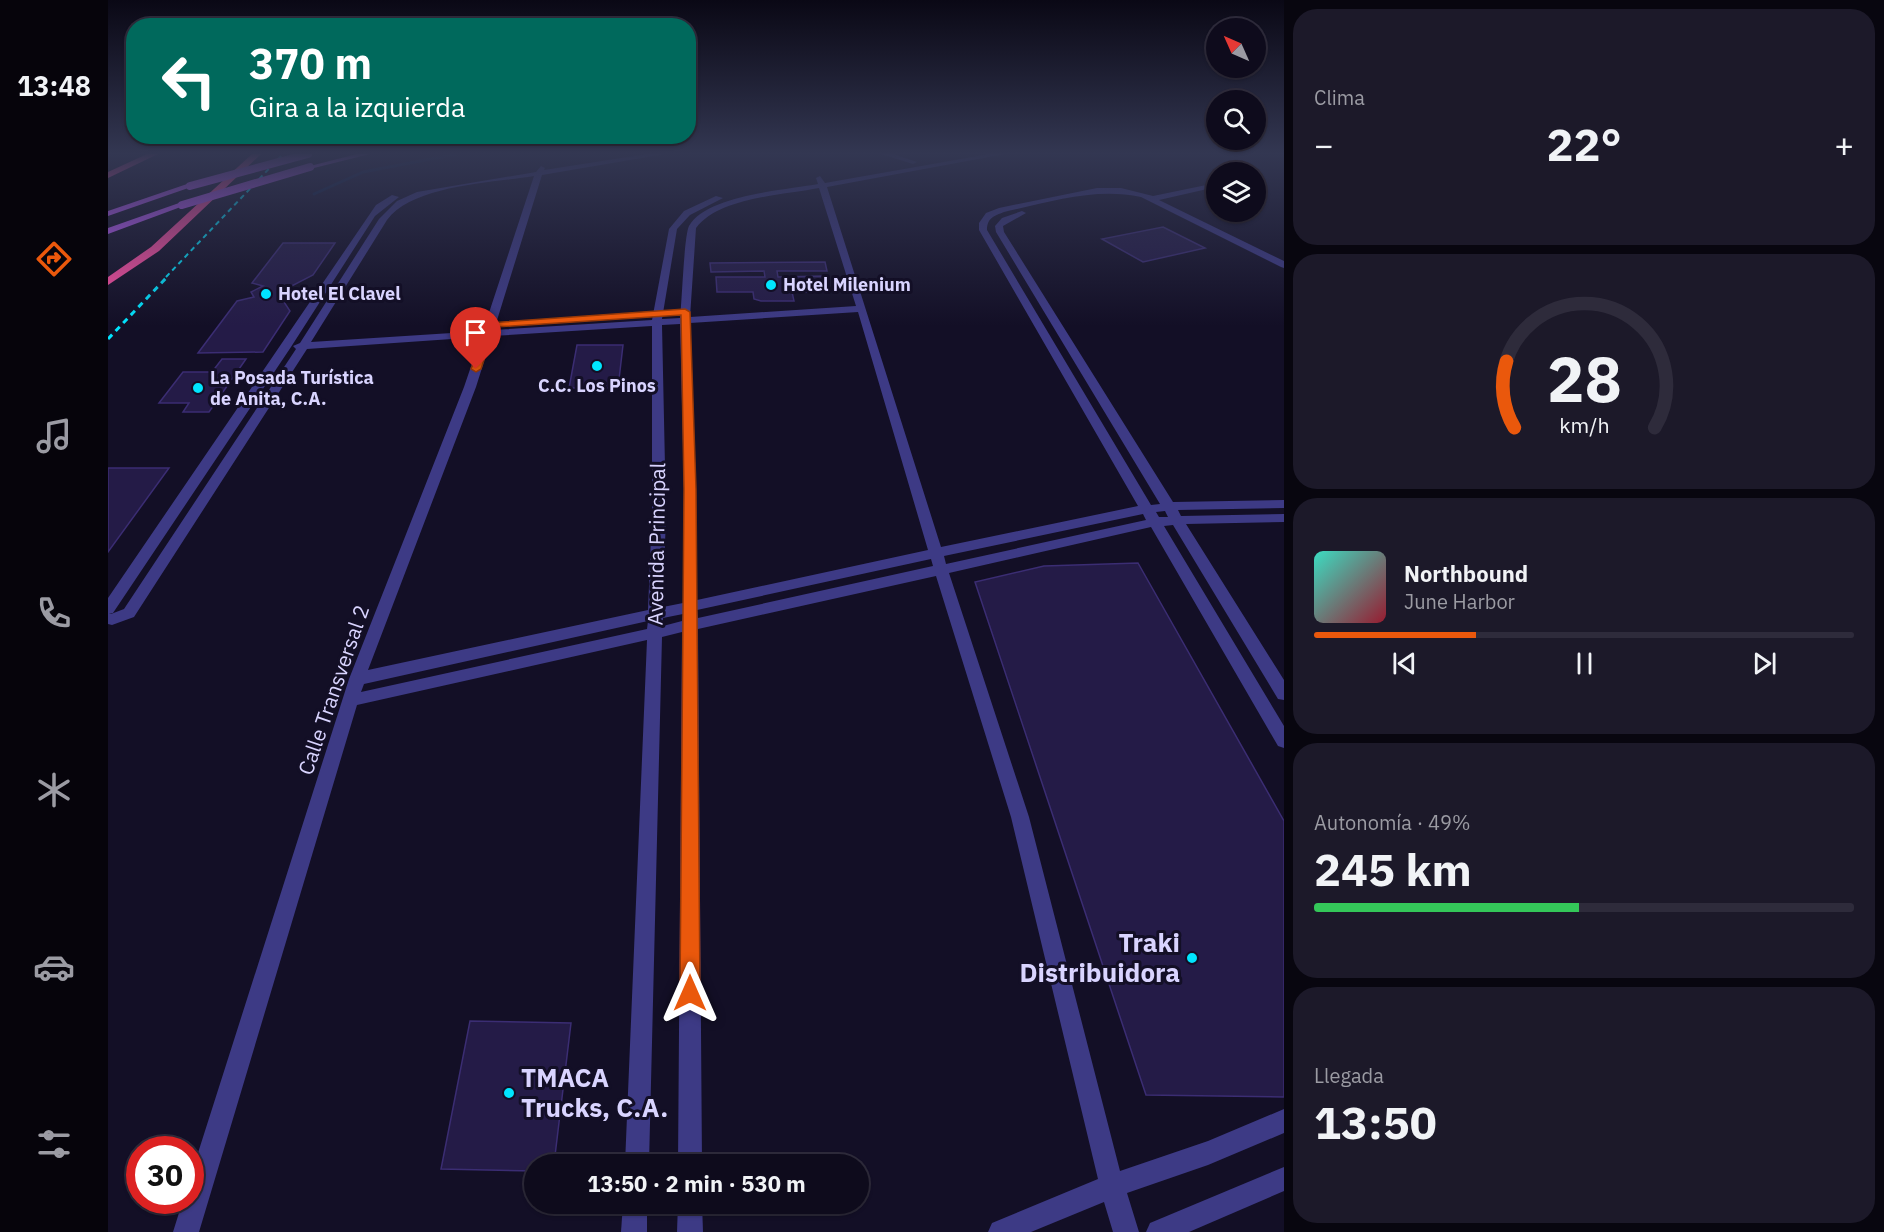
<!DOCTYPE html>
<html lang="es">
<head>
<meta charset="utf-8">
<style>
	:root { --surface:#0e0b1c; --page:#1c1929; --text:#f1f3f6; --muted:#9b9ba3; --line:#2e2b3b; --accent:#ea580c }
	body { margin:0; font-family:"IBM Plex Sans",sans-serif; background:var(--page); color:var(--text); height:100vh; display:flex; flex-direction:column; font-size:22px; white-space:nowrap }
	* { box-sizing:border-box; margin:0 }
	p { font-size:20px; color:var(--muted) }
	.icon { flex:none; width:33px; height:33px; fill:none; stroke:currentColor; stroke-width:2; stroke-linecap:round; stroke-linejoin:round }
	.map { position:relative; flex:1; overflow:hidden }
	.panel { display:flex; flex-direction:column; gap:9px; padding:9px; background:#08060f; width:600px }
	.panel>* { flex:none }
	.hud { position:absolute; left:18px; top:18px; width:570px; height:126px; border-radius:24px; box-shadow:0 2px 4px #0004,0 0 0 2px var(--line); background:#00695c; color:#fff; overflow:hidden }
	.needle { width:39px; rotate:315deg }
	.controls { position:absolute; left:1098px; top:18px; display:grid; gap:12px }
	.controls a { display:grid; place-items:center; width:60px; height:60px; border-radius:50%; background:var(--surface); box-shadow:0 2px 4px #0004,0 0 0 2px var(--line); font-size:30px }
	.speed { position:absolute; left:18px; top:1136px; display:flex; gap:12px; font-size:30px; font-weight:700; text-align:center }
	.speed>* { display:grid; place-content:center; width:78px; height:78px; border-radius:50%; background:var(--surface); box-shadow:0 2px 4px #0004,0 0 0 2px var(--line); line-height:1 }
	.speed .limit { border:9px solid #d22; background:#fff; color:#111 }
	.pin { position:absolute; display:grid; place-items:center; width:51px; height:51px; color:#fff; margin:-62px -26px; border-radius:50% 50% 50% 0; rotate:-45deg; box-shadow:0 0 6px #0007 }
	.pin .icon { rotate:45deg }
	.me { position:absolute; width:66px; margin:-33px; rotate:0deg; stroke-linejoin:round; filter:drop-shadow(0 0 4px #0008) }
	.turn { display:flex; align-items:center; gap:21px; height:126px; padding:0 24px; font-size:27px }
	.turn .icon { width:78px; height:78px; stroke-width:2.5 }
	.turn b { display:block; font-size:42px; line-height:51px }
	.big { font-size:45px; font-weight:700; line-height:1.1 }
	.panel .tile { flex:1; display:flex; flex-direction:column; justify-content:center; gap:9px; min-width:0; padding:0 21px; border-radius:24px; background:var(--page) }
	.panel .dial { align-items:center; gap:0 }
	.dial svg { height:156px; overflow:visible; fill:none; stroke:var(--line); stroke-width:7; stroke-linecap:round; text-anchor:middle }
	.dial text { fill:var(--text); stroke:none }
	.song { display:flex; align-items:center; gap:18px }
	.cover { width:72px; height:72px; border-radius:9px; background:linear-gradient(135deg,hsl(170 70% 55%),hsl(350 70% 35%)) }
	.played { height:6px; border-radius:3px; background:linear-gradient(90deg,var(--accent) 30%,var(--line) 30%) }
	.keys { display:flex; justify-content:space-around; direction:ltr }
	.heat { display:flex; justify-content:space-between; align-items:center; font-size:33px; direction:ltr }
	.charge { height:9px; border-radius:4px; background:linear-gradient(90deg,#34c759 49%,var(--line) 0) }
	.trip { position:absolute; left:416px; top:1154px; width:345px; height:60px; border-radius:30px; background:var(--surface); box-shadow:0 2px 4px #0004,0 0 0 2px var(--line); font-weight:700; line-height:60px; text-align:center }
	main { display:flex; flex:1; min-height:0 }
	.tabs { display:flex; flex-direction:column; width:108px; justify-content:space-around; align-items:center; background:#06040b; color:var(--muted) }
	.tabs .icon { width:42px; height:42px }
	.tabs .on { color:var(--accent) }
	.tabs b { font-size:27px; color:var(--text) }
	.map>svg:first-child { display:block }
</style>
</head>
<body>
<main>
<nav class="tabs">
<b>13:48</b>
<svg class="icon on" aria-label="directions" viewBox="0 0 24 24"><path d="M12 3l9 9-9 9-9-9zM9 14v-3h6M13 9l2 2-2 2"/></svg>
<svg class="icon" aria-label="music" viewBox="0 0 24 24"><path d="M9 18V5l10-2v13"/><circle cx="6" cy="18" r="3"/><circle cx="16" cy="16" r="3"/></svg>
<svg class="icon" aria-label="phone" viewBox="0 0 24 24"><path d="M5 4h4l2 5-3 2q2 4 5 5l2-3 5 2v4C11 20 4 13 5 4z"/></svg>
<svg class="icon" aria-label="climate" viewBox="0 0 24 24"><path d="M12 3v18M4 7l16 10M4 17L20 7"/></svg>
<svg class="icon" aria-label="car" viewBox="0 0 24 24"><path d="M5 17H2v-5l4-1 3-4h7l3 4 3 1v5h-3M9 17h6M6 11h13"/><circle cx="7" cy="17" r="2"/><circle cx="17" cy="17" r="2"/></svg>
<svg class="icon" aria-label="filters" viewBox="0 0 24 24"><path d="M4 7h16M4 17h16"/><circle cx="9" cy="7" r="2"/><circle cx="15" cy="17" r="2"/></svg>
</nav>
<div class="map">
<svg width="1176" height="1232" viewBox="0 0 1176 1232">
	<rect width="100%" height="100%" fill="#130f26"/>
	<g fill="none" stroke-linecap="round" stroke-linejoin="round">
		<polyline stroke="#0a1f44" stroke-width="3" points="206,194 255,172 349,154"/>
	</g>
	<g fill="#241b47" stroke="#3b2d73" stroke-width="1.5">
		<polygon points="1055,227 1097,248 1035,262 994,239"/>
		<polygon points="175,243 227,243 205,275 170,293 182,311 155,352 90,353 129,301 146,297 143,292 155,286 144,283"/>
		<polygon points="717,262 719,271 669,271 670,277 716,276 720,292 684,292 686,301 653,301 646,299 645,292 609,292 608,277 657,277 656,271 603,272 602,263"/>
		<polygon points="469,345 515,345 510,388 461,388"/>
		<polygon points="114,359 138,359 101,412 75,412 81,403 51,403 75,372 104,372"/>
		<polygon points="0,468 61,468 0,552"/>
		<polygon points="1030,563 1176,821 1176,1097 1038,1095 867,582 936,566"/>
		<polygon points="362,1021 463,1023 446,1164 426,1164 426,1171 333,1169"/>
	</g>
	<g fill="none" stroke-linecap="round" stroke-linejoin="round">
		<g fill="#3d3a85" fill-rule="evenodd">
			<path d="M539 154H557L434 175 386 330 544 320 561 229 576 211 608 196 615 198 582 215 569 229 554 319 572 318C574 302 576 236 581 226 598 195 678 190 710 184L708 178 712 176 717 183 881 154H897L719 187 833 547 1030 506 871 230V223L878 213 891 208 989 188H1013L1045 196 1108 183V187L1051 200 1176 261V268L1173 267 1033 197C987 187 942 202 896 212 886 216 879 218 879 230L1043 505 1052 504 888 232 887 226 894 218 914 211 918 213 895 226 896 232 1065 502 1176 500V508L1070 510 1073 516 1176 514V522L1078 524 1176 680V700L1170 699 1065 525 1056 526 1176 726V748L1170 746 1043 527 841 573 921 817 1012 1171 1100 1141 1176 1109V1133L1100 1165 1019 1193 1031 1232H1005L996 1202 923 1232H880L884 1223 990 1179 903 817 828 576 590 629 594 1164H570L574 632 554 637 541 1164H517L539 640 249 705 91 1232H65L75 1200H82V1178L241 679 356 387 373 337 199 349 26 617 4 625 0 624V598L268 205 284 195 291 197 267 216 183 347 5 613 1 614H3L16 609 188 349 185 346 192 343 271 219 289 201 309 192 428 172 433 166 437 168 436 170ZM426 176 375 331 203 342 279 220C305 185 384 183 426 176ZM711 188 748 306 582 317 588 228C611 197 676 195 711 188ZM750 312 820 550 589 600 588 489 582 323ZM572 324 576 489 575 603 555 607 558 513 554 325ZM544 326V513L540 610 260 670 368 387 384 336ZM1057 511 1060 517H1051L1048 512ZM1035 514 1038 520 838 564 836 556ZM823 559 825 566 590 618 589 610ZM575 614 574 621 555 626V618ZM540 621 539 629 253 692 256 684Z"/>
			<polygon points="773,154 785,154 809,162 805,164"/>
			<polygon points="1176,1167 1176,1191 1081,1232 1038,1232 1042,1223"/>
			<polygon points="515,1203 539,1203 539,1232 513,1232"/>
			<polygon points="570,1203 594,1203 595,1232 569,1232"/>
		</g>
		<g fill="#c25bff" fill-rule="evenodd">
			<polygon points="249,154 262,154 202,169 198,167"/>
			<polygon points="79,184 86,186 0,216 0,211"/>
			<polygon points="71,203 78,205 0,234 0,228"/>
		</g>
		<g fill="#ff4fa3" fill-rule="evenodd">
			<polygon points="39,154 50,154 0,178 0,172"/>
			<polygon points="144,154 153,154 51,251 0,285 0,277 43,247"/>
		</g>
		<polyline stroke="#00e5ff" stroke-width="2" stroke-dasharray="5 4" stroke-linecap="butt" points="58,277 175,154"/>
		<polyline stroke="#00e5ff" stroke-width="3" stroke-dasharray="6 5" stroke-linecap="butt" points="0,339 60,276"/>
		<g stroke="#c25bff" stroke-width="8">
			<polyline points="82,186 200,154"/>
			<polyline points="74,205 202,167"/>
		</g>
	</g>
	<linearGradient id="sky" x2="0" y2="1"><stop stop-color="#0a0815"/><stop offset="0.47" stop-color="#333752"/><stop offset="1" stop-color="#333752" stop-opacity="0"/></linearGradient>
	<rect width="1176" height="326" fill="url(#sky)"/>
	<polygon fill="#ea580c" stroke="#983908" stroke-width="1.5" points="577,309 582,312 588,489 592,993 589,1000 582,1003 575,1000 572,993 576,489 573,315 387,327 373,369 368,372 363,369 380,323"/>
	<g fill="#00e5ff" stroke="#130f26" stroke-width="2">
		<circle cx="663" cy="285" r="6"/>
		<circle cx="158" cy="294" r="6"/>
		<circle cx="489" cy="366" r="6"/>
		<circle cx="90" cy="388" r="6"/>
		<circle cx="1084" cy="958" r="6"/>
		<circle cx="401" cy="1093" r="6"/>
	</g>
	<g text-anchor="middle" stroke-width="6" stroke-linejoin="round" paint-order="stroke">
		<g font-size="18" font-weight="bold" fill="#d9d4ff" stroke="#130f26" text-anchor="start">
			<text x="675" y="291">Hotel Milenium</text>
			<text x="170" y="300">Hotel El Clavel</text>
			<text x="102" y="384">La Posada Turística<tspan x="102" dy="21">de Anita, C.A.</tspan></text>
			<text x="489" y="392" text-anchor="middle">C.C. Los Pinos</text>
		</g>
		<g font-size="21" fill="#d9d4ff" stroke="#130f26">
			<text transform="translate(549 544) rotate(-89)" y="7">Avenida Principal</text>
			<text transform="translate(226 690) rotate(-71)" y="7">Calle Transversal 2</text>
		</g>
		<g font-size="26" font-weight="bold" fill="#d9d4ff" stroke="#130f26" text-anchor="end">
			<text x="1072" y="952">Traki<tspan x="1072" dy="30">Distribuidora</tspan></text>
			<text x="413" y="1087" text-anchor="start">TMACA<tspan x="413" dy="30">Trucks, C.A.</tspan></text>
		</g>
	</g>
</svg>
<div class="controls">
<a><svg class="needle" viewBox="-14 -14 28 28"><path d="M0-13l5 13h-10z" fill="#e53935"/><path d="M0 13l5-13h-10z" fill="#9b9ba3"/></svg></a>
<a><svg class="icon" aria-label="search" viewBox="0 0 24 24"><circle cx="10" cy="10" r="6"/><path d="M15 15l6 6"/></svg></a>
<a><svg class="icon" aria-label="layers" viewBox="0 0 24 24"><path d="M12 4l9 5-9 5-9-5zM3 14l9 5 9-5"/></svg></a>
</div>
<div class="speed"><div class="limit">30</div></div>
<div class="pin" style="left:368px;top:369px;background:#d93025"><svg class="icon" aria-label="arrive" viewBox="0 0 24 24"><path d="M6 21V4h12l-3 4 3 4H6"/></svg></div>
<svg class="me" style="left:582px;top:993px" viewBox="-20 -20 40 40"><path d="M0-17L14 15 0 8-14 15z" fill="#ea580c" stroke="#fff" stroke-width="4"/></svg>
<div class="trip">13:50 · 2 min · 530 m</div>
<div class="hud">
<div class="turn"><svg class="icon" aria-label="left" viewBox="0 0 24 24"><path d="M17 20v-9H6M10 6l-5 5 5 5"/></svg><div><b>370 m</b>Gira a la izquierda</div></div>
</div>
</div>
<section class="panel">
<div class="tile"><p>Clima</p>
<div class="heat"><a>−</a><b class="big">22°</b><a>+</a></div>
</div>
<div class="tile dial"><svg viewBox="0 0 100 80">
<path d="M14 69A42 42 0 1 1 86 69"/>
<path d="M14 69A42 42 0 0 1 10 35" stroke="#ea580c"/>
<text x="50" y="56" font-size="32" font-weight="700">28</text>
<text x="50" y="72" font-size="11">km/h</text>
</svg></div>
<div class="tile">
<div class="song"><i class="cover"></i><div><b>Northbound</b><p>June Harbor</p></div></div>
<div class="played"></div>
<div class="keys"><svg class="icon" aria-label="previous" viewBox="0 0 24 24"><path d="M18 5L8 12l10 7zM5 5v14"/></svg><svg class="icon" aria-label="pause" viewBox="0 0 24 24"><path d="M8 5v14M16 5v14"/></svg><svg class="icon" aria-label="next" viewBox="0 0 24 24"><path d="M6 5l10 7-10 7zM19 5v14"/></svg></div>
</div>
<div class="tile"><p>Autonomía · 49%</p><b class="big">245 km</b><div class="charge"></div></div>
<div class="tile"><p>Llegada</p><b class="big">13:50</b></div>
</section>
</main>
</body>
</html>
